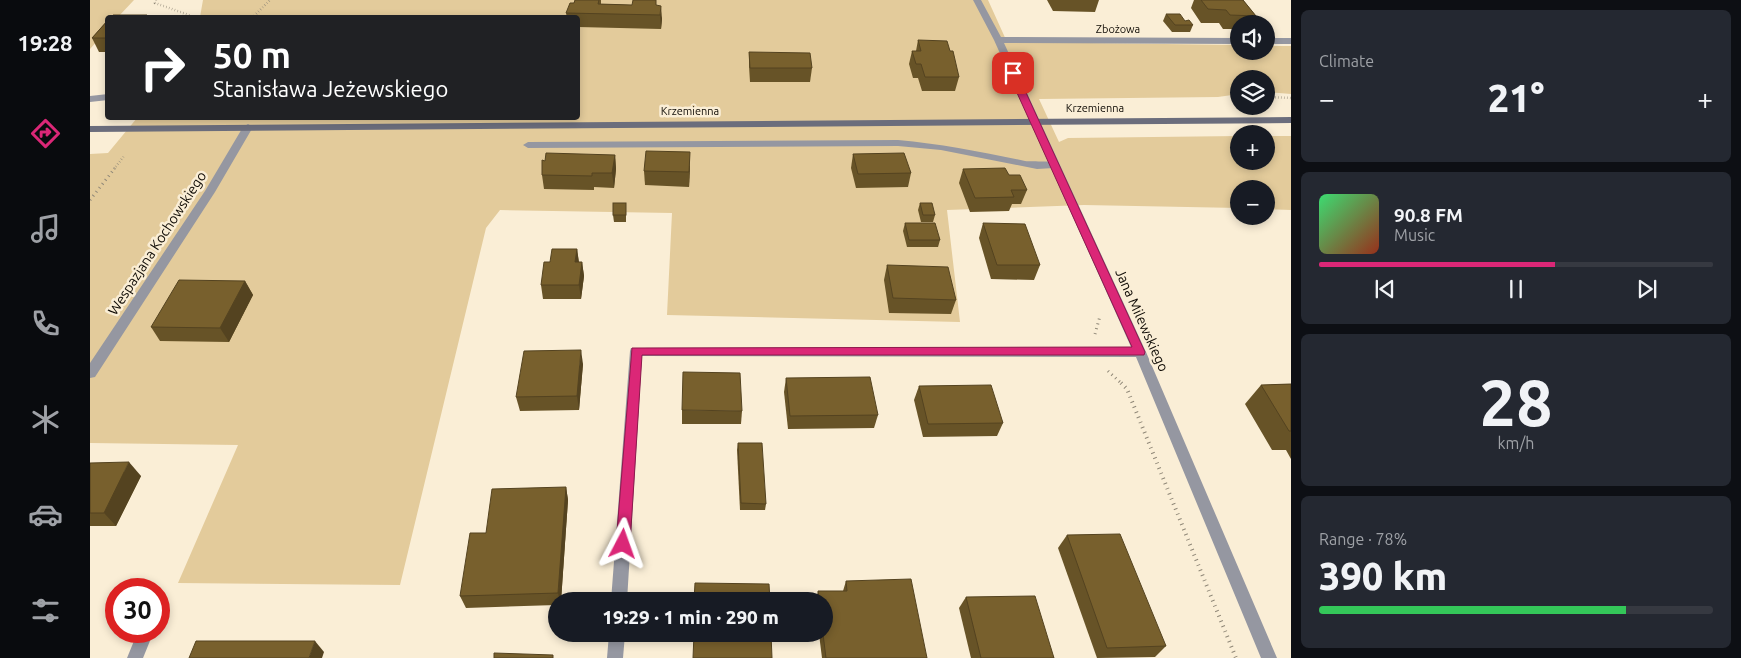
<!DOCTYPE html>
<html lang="en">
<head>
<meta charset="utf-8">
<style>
	:root { --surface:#171b24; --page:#242831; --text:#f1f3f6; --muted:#9ea1a6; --line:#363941; --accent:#db2777 }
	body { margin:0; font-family:Ubuntu,sans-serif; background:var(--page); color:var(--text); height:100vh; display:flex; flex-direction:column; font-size:19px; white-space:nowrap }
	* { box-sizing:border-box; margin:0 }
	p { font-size:16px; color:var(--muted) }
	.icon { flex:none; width:28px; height:28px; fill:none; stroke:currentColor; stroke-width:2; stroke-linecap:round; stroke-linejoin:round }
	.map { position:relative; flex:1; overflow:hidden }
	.side { display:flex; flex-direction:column; gap:10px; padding:10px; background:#0d0f14; width:450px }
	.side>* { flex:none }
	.banner { position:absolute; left:15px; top:15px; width:475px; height:105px; border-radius:5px; box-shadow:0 2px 8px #0003; background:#202124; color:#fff; overflow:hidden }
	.controls { position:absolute; left:1140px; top:15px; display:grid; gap:10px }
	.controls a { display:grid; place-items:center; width:45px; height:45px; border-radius:50%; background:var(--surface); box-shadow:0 2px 8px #0003; font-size:25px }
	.speed { position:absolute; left:15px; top:578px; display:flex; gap:10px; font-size:25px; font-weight:700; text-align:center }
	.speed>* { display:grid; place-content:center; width:65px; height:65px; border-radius:50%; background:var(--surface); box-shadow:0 2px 8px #0003; line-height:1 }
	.speed .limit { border:8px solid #d22; background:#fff; color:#111 }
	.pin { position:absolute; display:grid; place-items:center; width:42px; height:42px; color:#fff; margin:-21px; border-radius:10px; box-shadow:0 2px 8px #0006 }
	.me { position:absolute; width:55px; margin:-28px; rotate:4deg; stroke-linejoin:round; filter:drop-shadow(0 0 4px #0008) }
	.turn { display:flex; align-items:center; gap:18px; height:105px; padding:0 25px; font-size:22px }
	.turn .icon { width:65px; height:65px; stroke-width:2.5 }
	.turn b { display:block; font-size:35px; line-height:42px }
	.big { font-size:38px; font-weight:800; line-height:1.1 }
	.side .tile { flex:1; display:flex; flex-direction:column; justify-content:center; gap:8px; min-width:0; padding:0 18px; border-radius:8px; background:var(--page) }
	.side .dial { align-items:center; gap:0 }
	.dial b { font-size:65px; line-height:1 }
	.song { display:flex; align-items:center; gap:15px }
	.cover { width:60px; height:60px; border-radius:8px; background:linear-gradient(135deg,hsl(140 70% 55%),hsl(10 70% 35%)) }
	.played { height:5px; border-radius:2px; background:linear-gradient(90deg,var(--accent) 60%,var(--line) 60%) }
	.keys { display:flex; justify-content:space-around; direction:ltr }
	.heat { display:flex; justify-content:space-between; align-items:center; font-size:28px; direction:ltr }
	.charge { height:8px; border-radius:4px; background:linear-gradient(90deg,#34c759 78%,var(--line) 0) }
	.trip { position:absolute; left:458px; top:592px; width:285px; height:50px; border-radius:25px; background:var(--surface); box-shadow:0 2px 8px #0003; font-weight:800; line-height:50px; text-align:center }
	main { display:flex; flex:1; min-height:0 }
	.dock { display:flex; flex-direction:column; width:90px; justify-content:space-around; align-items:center; background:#090b0e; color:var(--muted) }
	.dock .icon { width:35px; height:35px }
	.dock .selected { color:var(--accent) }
	.dock b { font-size:22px; color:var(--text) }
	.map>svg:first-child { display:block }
</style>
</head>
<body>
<main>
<nav class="dock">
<b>19:28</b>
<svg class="icon selected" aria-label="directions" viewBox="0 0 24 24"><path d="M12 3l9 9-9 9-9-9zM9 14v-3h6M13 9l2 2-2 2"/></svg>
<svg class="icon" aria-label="music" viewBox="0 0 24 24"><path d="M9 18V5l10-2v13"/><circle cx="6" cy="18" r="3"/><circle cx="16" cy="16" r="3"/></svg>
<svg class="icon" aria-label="phone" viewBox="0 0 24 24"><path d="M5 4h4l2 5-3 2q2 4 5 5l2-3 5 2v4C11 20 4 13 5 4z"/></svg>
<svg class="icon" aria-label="climate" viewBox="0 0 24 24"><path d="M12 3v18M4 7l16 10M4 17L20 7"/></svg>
<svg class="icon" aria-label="car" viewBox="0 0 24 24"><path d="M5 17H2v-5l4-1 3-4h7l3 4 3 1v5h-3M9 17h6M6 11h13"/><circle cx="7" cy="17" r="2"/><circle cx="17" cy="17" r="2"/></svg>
<svg class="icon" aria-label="filters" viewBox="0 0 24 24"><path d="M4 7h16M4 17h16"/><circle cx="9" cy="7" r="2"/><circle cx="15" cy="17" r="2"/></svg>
</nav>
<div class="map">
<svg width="1201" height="658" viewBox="0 0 1201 658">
	<rect width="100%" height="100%" fill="#faeed6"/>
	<g fill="#e3cb9b">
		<polygon points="0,0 44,0 28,17 18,18 17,30 0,49"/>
		<polygon points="113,0 898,0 917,42 1149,45 1149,51 1176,51 1176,46 1201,46 1201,94 1176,92 1176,79 1149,79 1149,94 1128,97 949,99 969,142 978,138 1149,136 1149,161 1176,161 1176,136 1201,136 1201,210 1176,209 1176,189 1149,189 1149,208 994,205 857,210 870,322 577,315 582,213 410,210 396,228 310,585 88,583 148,445 0,443 0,154 18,153 47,118 488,118 488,18 110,17"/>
	</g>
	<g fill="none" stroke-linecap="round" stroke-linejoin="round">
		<g stroke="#908878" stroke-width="2.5" stroke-dasharray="0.5 2.5" stroke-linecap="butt">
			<polyline points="66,0 65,3 107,18"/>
			<polyline points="162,18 180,0"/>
			<polyline points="1176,97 1201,98"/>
			<polyline points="24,169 34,156"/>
		</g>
		<g stroke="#908878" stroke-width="3" stroke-dasharray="1 4" stroke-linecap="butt">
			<polyline points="0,200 25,168"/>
			<polyline points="1005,334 1010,316"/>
			<polyline points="1018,371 1032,384"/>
		</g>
		<polyline stroke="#908878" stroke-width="4" stroke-dasharray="1 4.5" stroke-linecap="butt" points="1031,383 1037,389 1146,658"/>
		<g fill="#9597a1" fill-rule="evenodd">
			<polygon points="18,94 18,100 0,102 0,96"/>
			<path d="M808 140C851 144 893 152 935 161 944 162 964 160 969 165L964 168 947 169 851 150 808 146 438 148 433 145 438 142Z"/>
		</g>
		<g fill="#9597a1" fill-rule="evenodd">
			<polygon points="883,0 891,0 911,37 1149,38 1149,44 914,43 1056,352 1187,658 1171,658 1046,357 552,356 537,601 521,601 540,351 541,348 1041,347 904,40"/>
			<rect x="1176" y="38" width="25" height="6"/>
			<polygon points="158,124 163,127 125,192 5,377 0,378 0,363 115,191 153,127"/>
			<polygon points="48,631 64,631 53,658 37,658"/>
			<polygon points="519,634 535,634 533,658 517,658"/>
		</g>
		<polygon fill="#6b6d7c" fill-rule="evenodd" points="1201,117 1201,123 0,132 0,126"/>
	</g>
	<g fill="#675327">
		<polygon points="485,0 511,0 511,4 567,6 572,19 571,29 488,27 488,18 477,18 476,13 484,3"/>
		<polygon points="957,0 1009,0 1005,12 963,11"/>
		<polygon points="1104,0 1153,0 1166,16 1162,24 1149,24 1149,29 1133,29 1129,23 1111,23 1101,8"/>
		<polygon points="1076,14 1095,21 1103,25 1100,32 1082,32 1073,21"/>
		<polygon points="18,20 18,52 9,52 2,38"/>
		<polygon points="828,40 869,77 865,91 832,91 828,78 823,78 819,64 822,51 826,51"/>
		<polygon points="659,52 722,68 720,82 660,82 659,66"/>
		<polygon points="763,154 821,173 818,187 766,188 761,168"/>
		<polygon points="525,155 526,169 524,188 504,187 504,190 454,189 452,175"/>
		<polygon points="600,166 599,187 555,185 554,171"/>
		<polygon points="873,169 919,175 937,190 931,204 922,204 919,211 880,212 869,183"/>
		<polygon points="536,203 536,222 524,222 523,215"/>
		<polygon points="830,203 845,215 843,222 831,222 828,210"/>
		<polygon points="815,223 850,240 848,247 817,247 813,231"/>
		<polygon points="893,223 950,265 944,280 901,279 889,238"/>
		<polygon points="487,249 489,262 492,262 494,276 491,299 453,299 451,285 460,262"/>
		<polygon points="797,265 866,300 861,314 799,313 794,280"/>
		<polygon points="155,281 163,295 139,342 70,341 61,327"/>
		<polygon points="493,364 489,410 430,411 426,397"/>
		<polygon points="696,378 788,415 784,428 698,429 694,392"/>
		<polygon points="1201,384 1201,459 1196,450 1182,450 1155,404 1171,385"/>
		<polygon points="829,386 913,423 907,436 833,437 824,400"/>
		<polygon points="592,410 652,411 651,424 592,424"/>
		<polygon points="648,443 676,504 675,510 650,510 647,450"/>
		<polygon points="0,463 51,476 26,526 0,526"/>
		<polygon points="476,487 478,500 471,601 466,601 466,605 376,608 370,596"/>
		<polygon points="977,535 1076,646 1065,657 1007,658 968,548"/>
		<polygon points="756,581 837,658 732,658 729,634 734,634 734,601 726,601 728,591 753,591"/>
		<polygon points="876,597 964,658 881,658 869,608"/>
	</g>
	<g fill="#544320">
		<polygon points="571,6 572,19 571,29 570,15"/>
		<polygon points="600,152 600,166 599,187 599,172"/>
		<polygon points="525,155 526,169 524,188 522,173"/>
		<polygon points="487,249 489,264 485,262"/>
		<polygon points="492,262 494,276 491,299 489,285"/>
		<polygon points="155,281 163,295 139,342 130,328"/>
		<polygon points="491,350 493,364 489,410 487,396"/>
		<polygon points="39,462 51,476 26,526 14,513"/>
		<polygon points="476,487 478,500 471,601 470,601 468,593"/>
		<polygon points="225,641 234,652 232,658 219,658"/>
	</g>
	<g fill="#78602d" stroke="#544320">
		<polygon points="485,0 509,0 508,4 542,5 543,0 566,0 566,5 571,6 570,15 476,13 480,3 484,3"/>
		<polygon points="1111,0 1153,0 1166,16 1140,15 1136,10 1118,9"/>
		<polygon points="1076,14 1090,14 1095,21 1099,20 1103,25 1085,25"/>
		<polygon points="23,15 57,15 54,18 20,18"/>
		<polygon points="18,20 18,37 16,38 2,38"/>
		<polygon points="828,40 857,41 860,51 863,51 869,77 835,77 831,64 826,64 822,51 831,51"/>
		<polygon points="659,52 720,53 722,68 660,68"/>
		<polygon points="556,151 600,152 599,172 554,171"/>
		<polygon points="456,153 525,155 522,173 502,173 502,176 452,175 452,160 455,161"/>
		<polygon points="814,153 821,173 768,174 763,154"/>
		<polygon points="915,168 919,175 930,175 937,190 921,190 924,197 885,198 873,169"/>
		<rect x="523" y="203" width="13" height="12"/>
		<polygon points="830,203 842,203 845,215 833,215"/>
		<polygon points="815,223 845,223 850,240 819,240"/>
		<polygon points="893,223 935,224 950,265 907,265"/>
		<polygon points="462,249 487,249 485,262 492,262 489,285 451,285 454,262 460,262"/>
		<polygon points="797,265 858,267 866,300 803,298"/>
		<polygon points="89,280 155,281 130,328 61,327"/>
		<polygon points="491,350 487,396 426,397 434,351"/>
		<polygon points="593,372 650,373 652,411 592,410"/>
		<polygon points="780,377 788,415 700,416 696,378"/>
		<polygon points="1201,384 1201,431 1199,431 1171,385"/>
		<polygon points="901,385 913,423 838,424 829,386"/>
		<polygon points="648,443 672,443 676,504 651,503"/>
		<polygon points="39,462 14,513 0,513 0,463"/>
		<polygon points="476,487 468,593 370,596 380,533 396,533 402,489"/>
		<polygon points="1030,534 1076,646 1017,648 977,535"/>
		<polygon points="821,579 837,658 736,658 733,634 734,601 729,601 728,591 757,591 756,581"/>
		<polygon points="605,583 679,584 680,601 604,601"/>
		<polygon points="945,596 964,658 891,658 876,597"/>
		<polygon points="604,634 681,634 682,658 603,658"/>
		<polygon points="106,641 225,641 219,658 99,658"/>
		<polygon points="404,653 463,655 463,658 404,658"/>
	</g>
	<polygon fill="#db2777" stroke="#8e194d" points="920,71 927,73 1055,352 1054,355 552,355 540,544 538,548 533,550 528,548 526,544 542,348 1042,347 918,73"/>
	<g text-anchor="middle" stroke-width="5" stroke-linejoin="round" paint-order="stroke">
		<g font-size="11" fill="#0f0b05" stroke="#faeed6">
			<text x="1028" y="33">Zbożowa</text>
			<text x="1005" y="112">Krzemienna</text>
			<text x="600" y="115">Krzemienna</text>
		</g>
		<g font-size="14" fill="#0f0b05" stroke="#faeed6">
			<text transform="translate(67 243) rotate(-57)" y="5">Wespazjana Kochowskiego</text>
			<text transform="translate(1052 320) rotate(66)" y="5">Jana Milewskiego</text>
		</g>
	</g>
</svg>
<div class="controls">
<a><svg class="icon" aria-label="sound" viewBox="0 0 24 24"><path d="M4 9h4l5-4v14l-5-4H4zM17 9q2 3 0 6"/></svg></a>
<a><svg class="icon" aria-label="layers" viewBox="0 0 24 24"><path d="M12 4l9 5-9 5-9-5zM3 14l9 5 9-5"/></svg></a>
<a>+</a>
<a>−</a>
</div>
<div class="speed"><div class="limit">30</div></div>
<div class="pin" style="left:923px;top:73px;background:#d93025"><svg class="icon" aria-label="arrive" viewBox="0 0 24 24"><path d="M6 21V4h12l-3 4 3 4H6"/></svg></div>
<svg class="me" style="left:533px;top:544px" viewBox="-20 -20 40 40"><path d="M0-17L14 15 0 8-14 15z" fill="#db2777" stroke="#fff" stroke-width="4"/></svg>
<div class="trip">19:29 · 1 min · 290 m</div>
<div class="banner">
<div class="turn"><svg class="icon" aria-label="right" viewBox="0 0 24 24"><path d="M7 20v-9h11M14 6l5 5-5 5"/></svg><div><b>50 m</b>Stanisława Jeżewskiego</div></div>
</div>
</div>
<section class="side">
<div class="tile"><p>Climate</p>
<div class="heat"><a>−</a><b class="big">21°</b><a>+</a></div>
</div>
<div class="tile">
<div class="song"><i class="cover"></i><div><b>90.8 FM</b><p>Music</p></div></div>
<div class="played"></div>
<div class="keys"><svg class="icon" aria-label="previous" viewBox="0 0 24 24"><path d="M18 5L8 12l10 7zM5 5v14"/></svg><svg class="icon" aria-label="pause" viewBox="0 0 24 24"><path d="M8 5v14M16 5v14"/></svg><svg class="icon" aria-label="next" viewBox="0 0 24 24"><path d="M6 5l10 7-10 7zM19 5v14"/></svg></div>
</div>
<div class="tile dial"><b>28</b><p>km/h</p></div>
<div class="tile"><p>Range · 78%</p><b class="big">390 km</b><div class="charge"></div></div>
</section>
</main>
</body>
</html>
